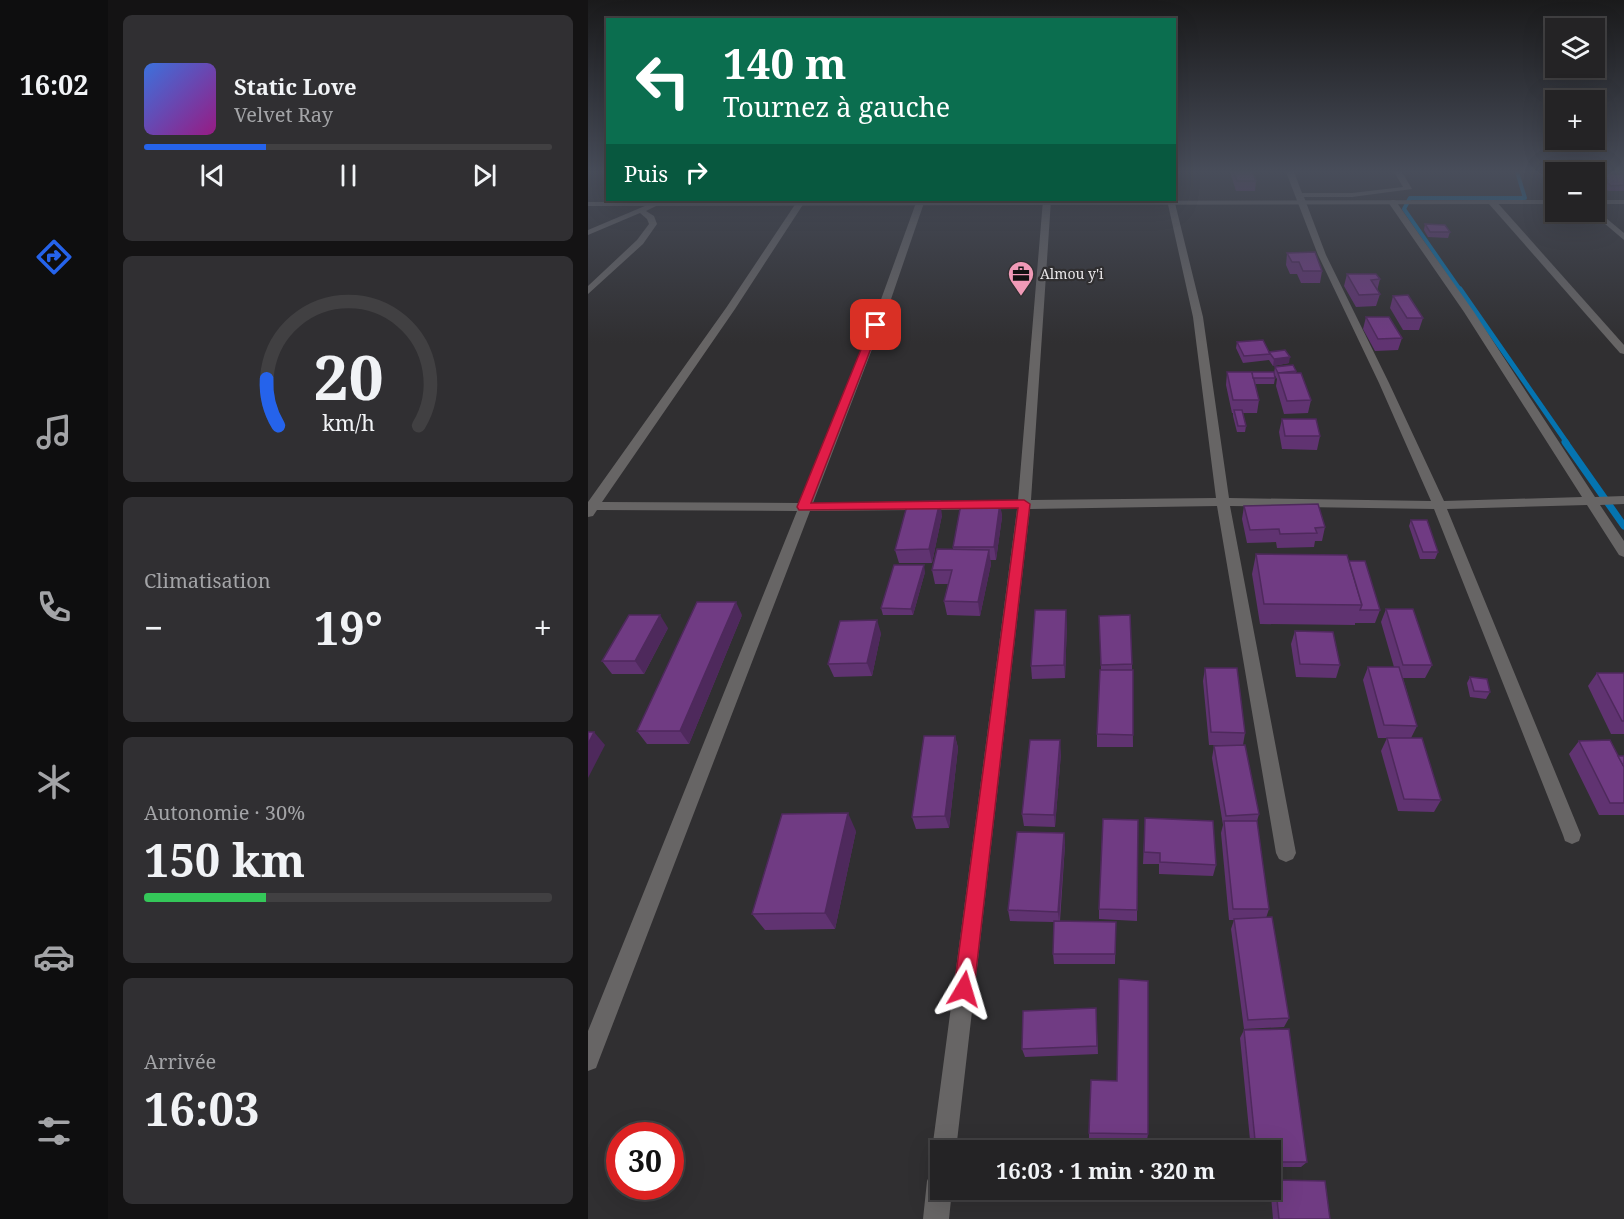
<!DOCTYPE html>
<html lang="fr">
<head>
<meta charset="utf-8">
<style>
	:root { --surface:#242325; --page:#302f32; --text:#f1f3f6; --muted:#a3a4a7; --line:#414042; --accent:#2563eb }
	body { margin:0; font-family:"Noto Serif",serif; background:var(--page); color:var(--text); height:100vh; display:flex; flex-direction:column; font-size:22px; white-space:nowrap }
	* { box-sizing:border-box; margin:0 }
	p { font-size:20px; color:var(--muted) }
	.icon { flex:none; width:33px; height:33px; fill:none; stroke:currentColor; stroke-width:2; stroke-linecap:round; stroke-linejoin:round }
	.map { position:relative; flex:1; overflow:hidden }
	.sheet { display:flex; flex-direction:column; gap:15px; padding:15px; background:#141314; width:480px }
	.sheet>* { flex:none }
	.hud { position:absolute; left:18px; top:18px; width:570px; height:183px; border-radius:0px; box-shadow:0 6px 24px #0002,0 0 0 2px var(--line); background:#0b6e4f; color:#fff; overflow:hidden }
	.controls { position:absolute; left:957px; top:18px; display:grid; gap:12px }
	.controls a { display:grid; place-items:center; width:60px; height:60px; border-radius:0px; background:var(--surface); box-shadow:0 6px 24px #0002,0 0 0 2px var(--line); font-size:30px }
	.speed { position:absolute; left:18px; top:1122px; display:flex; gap:12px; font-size:30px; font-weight:700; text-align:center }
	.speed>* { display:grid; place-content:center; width:78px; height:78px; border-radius:50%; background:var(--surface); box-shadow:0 6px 24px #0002,0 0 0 2px var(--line); line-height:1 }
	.speed .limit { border:9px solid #d22; background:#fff; color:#111 }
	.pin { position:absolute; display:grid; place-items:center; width:51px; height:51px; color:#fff; margin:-26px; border-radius:12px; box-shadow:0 3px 9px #0006 }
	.me { position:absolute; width:66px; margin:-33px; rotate:7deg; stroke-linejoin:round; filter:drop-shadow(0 0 4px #0008) }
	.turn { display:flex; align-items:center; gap:21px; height:126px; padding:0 18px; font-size:27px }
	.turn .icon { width:78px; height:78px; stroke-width:2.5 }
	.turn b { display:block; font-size:42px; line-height:51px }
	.then { display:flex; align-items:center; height:57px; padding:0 18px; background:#0003; gap:12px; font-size:22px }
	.big { font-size:45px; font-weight:700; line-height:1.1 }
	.sheet .widget { flex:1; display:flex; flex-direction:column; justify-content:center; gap:9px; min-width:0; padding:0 21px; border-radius:9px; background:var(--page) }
	.sheet .dial { align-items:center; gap:0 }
	.dial svg { height:156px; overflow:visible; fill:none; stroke:var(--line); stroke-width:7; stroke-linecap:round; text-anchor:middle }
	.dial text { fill:var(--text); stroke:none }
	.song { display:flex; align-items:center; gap:18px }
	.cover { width:72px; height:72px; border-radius:9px; background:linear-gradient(135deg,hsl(220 70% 55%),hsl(310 70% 35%)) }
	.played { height:6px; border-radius:3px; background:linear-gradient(90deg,var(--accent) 30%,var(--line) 30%) }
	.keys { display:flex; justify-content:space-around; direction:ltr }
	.heat { display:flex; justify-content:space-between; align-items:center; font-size:33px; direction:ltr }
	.charge { height:9px; border-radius:4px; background:linear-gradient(90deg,#34c759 30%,var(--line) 0) }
	.trip { position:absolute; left:342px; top:1140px; width:351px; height:60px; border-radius:0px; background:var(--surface); box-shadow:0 6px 24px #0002,0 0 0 2px var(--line); font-weight:700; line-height:60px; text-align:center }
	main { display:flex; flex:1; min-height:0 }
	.menu { display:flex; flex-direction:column; width:108px; justify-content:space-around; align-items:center; background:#0e0e0f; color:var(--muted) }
	.menu .icon { width:42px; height:42px }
	.menu .current { color:var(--accent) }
	.menu b { font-size:27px; color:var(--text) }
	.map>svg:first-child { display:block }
</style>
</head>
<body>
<main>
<nav class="menu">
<b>16:02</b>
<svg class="icon current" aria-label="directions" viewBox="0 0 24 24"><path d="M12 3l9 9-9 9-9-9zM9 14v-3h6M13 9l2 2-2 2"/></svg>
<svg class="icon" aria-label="music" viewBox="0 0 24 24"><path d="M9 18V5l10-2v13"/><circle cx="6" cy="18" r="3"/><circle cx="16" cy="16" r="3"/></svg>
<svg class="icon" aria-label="phone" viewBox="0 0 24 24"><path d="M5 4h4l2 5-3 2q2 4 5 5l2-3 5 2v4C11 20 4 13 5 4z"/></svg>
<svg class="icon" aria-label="climate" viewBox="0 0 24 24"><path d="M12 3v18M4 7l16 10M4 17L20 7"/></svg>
<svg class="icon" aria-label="car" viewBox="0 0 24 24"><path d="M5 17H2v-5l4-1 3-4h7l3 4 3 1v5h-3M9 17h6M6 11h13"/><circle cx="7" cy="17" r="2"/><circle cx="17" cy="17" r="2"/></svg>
<svg class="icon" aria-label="filters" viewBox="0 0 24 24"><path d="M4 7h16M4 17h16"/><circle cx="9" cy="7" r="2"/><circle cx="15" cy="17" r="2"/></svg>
</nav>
<section class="sheet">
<div class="widget">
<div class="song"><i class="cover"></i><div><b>Static Love</b><p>Velvet Ray</p></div></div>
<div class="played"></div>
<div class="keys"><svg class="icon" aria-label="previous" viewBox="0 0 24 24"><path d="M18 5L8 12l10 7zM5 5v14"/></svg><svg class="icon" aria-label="pause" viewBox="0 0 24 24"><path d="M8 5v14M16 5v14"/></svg><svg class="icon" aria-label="next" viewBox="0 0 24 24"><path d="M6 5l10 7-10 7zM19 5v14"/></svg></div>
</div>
<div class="widget dial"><svg viewBox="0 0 100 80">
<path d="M14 69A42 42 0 1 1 86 69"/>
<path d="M14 69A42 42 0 0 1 8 45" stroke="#2563eb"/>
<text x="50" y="56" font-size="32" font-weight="700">20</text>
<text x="50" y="72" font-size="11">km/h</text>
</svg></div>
<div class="widget"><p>Climatisation</p>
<div class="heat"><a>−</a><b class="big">19°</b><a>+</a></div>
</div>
<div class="widget"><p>Autonomie · 30%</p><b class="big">150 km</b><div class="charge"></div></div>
<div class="widget"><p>Arrivée</p><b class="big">16:03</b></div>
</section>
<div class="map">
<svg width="1036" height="1219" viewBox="0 0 1036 1219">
	<rect width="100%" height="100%" fill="#302f31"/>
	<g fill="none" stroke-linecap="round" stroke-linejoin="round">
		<polyline stroke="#0574b0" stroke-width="4" points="873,291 816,209 822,198 937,198 929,172"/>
		<polyline stroke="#0574b0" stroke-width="5" points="872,289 979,443"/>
		<polyline stroke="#0574b0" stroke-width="7" points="977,442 1036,526"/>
		<g fill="#676565" fill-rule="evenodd">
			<polygon points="698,172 706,172 714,193 764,193 815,187 806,172 814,172 824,189 764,197 716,197 738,255 801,383 856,501 994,497 876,312 800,202 804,200 807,200 886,312 1007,497 1036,496 1036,504 1012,505 1036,541 1036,557 1031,555 999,505 859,509 993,835 991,841 984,844 977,841 975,835 846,509 642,506 708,853 705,859 698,862 691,859 688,853 629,506 442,509 368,1150 352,1150 352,1161 347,1159 344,1150 429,509 222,511 11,1060 8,1068 0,1071 0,1031 209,511 9,510 5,516 0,517 0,502 138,308 210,200 218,200 147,309 14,502 212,503 291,305 329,200 337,200 301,305 225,503 430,500 455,200 463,200 443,500 628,498 605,317 579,200 586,199 615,317 641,498 843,501 791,383 730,255"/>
			<polygon points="71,200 80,200 58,211 66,216 69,224 55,244 0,294 0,286 49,240 61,224 59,219 52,213 0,235 0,230"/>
			<polygon points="901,200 907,200 1036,345 1036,354 1032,353 901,204"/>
			<polygon points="1006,208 1036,233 1036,240 1003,212 1006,212"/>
			<polygon points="352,1168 352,1190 364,1190 361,1219 335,1219 339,1181 343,1172"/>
		</g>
		<g fill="#676565" fill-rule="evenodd">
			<polygon points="968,200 968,204 0,206 0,202"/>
			<rect x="1006" y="200" width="30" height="4"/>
		</g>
	</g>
	<g fill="#603371">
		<polygon points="642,172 688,172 665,172 668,181 667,191 648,191"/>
		<polygon points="988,172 1032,172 1031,174 1036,174 1036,191 1020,191 1016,187 1015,191 1006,191 1006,172"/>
		<polygon points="837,224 862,232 860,238 840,237 836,230"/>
		<polygon points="699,253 734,271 732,283 713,283 709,274 702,274 698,265"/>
		<polygon points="759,274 792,279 789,291 792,294 788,306 768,307 756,286"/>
		<polygon points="805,296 835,318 831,330 815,330 802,308"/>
		<polygon points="778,317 814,338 810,350 787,351 775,329"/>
		<polygon points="649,342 681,352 701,363 685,366 681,360 655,363 648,348"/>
		<polygon points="687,367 708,371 708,373 723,400 720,413 696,414 688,386 689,379 686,374 687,378 686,384 667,384 671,400 669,413 655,413 658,426 657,432 649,432 645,416 645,413 644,413 638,385 639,372 686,373"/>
		<polygon points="694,419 732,436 729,450 694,449 691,432"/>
		<polygon points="412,503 414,517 408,560 402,560 403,564 392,616 359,615 356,601 360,584 347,584 344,570 365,550 365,547"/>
		<polygon points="656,506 737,527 734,541 727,541 726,547 689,548 688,542 659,543 654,519"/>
		<polygon points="354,515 344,563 311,563 307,550"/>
		<polygon points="823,520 850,552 847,559 832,559 821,526"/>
		<polygon points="668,554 761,561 792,610 787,623 767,623 767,625 672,624 664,574"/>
		<polygon points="337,572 325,615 295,615 293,608"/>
		<polygon points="798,609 844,665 837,678 815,678 829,726 823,738 790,738 775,680 780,667 806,667 793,622"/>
		<polygon points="154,615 101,744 59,744 49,731"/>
		<polygon points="511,616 544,664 545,747 509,747 509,734 513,670"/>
		<polygon points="479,623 477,678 444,679 443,666"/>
		<polygon points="80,628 56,674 24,674 14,661"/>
		<polygon points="707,631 752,665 748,678 708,677 703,644"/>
		<polygon points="293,633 284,676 246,677 240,664"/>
		<polygon points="617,668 657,733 655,745 671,814 669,821 681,909 678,918 701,1018 696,1027 656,1029 643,929 646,920 641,920 633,833 635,825 624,758 626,746 641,745 621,745 615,681"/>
		<polygon points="1009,673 1036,673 1036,734 1023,734 1000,686"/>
		<polygon points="882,677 902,692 898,699 882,697 879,683"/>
		<polygon points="367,736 370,748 361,828 328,829 324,817"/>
		<polygon points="799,738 853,800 846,812 810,811 793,751"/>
		<polygon points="991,741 1030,756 1036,756 1036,815 1011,815 981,754"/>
		<polygon points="473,753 467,827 436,826 434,814"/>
		<polygon points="557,818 628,865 625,876 571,874 571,864 555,864"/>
		<polygon points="268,831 247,929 177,930 164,914"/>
		<polygon points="476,833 477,845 472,921 528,922 527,964 466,964 465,954 466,922 422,921 420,910"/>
		<polygon points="511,909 549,910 549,921 511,919"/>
		<polygon points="508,1008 510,1054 437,1057 434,1049"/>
		<polygon points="656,1030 719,1162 713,1167 682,1167 682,1150 663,1150 652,1038"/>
		<polygon points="501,1133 560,1134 559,1140 501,1139"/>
		<polygon points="687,1180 742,1219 685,1219 682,1184"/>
	</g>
	<g fill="#4e295c">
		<polygon points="702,357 701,363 685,366 686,359"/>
		<polygon points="352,501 354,515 344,563 341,549"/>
		<polygon points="412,503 414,517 408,560 406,547"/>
		<polygon points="401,550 403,564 392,616 390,602"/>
		<polygon points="336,565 337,572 325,615 323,609"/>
		<polygon points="148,602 154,615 101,744 92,731"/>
		<polygon points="478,610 479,623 477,678 476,665"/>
		<polygon points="72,615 80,628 56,674 47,661"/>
		<polygon points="289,620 293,633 284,676 279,663"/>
		<polygon points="6,732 17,745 0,778 0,744"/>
		<polygon points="367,736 370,748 361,828 357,816"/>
		<polygon points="472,740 473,753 467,827 466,815"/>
		<polygon points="260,813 268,831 247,929 237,913"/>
		<polygon points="476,833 477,845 471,922 470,912"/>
	</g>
	<g fill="#703b83" stroke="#4e295c" stroke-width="1.5">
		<polygon points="646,172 665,172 668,181 649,181"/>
		<polygon points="994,172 1010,172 1020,180 1006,180 1006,172"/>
		<polygon points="1036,174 1036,185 1023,186 1019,182 1020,180 1013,175"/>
		<polygon points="837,224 857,225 862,232 842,232"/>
		<polygon points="727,252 734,271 715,271 711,262 704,262 699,253"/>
		<polygon points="759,274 788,274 792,279 783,280 792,294 771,295"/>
		<polygon points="820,295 835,318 819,318 805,296"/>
		<polygon points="778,317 801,317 814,338 790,339"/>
		<polygon points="675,340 682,354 656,356 649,342"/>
		<polygon points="697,350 702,357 686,359 681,352"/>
		<polygon points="705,365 708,371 690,373 687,367"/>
		<polygon points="639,372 664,372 671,400 645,400"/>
		<polygon points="664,372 686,372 687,378 665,378"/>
		<polygon points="690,373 713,373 723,400 699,401"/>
		<polygon points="646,410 654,410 658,426 650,426"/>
		<polygon points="694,419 728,419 732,436 697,436"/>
		<polygon points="352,501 341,549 307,550 320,502"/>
		<polygon points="412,503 406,547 365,547 373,504"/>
		<polygon points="730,504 737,527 727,528 729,533 692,534 691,529 662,530 656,506"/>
		<polygon points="823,520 839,520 850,552 835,552"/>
		<polygon points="349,549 401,550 390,602 356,601 364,570 344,570"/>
		<polygon points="668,554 759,555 774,605 676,604"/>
		<polygon points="761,561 777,561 792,610 772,610 774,605"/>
		<polygon points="306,565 336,565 323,609 293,608"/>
		<polygon points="109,602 148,602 92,731 49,731"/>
		<polygon points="798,609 825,609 844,665 815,665"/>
		<polygon points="447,610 478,610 476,665 443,666"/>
		<polygon points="41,615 72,615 47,661 14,661"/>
		<polygon points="542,615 544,664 513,665 511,616"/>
		<polygon points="289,620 279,663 240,664 252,621"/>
		<polygon points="707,631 745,632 752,665 712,664"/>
		<polygon points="780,667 811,667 829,726 796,725"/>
		<polygon points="617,668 649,668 657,733 623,732"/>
		<polygon points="512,670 545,670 545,735 509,734"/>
		<polygon points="1009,673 1036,673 1036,721 1034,721"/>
		<polygon points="882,677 899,679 902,692 886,691"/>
		<polygon points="0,732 6,732 0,744"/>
		<polygon points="336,736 367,736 357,816 324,817"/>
		<polygon points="799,738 834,738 853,800 816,799"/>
		<polygon points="442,740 472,740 466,815 434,814"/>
		<polygon points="1022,740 1036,767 1036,803 1022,803 991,741"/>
		<polygon points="657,745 671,814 638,816 626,746"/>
		<polygon points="1030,756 1036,756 1036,767"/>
		<polygon points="260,813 237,913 164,914 194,814"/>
		<polygon points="557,818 625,821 628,865 572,862 572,853 556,852"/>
		<polygon points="515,819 550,820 549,910 511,909"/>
		<polygon points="636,821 669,821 681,909 645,909"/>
		<polygon points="429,832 476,833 470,912 420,910"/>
		<polygon points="684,917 701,1018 660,1020 646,919"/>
		<polygon points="466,921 528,922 527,954 465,954"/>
		<polygon points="531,979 560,981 560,1134 501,1133 503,1080 529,1081"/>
		<polygon points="508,1008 509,1046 434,1049 435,1011"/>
		<polygon points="701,1029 719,1162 682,1162 682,1150 668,1150 656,1030"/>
		<polygon points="498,1148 499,1150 482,1150"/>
		<polygon points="687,1180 737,1181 742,1219 691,1219"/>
	</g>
	<linearGradient id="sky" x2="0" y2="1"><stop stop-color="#1a1a1b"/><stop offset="0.5" stop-color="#484d5a"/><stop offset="1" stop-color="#484d5a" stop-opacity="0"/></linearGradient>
	<rect width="1036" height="343" fill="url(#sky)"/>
	<polygon fill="#e11d48" stroke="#92132f" stroke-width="1.5" points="288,322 292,325 223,503 436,500 442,504 386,989 383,996 376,999 369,996 366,989 430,508 211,510 209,507 283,325"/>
	<defs>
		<g id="office-pin" transform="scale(1.35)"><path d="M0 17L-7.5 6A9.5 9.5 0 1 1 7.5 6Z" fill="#f09ab7" stroke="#302f31"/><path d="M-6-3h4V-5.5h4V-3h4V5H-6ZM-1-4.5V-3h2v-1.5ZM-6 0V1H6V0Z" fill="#111"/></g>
	</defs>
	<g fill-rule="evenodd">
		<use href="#office-pin" x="433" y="274"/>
	</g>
	<g text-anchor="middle" stroke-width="4.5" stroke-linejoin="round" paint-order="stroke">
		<g font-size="14" fill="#e8e6e8" stroke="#302f31" text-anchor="start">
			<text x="452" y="279">Almou y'i</text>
		</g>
	</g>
</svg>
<div class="controls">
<a><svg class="icon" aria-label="layers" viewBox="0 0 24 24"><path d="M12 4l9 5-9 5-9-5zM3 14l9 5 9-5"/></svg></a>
<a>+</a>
<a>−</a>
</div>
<div class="speed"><div class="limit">30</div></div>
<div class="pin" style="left:288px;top:325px;background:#d93025"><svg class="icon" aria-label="arrive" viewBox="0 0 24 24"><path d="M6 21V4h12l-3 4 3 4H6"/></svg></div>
<svg class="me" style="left:376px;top:989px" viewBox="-20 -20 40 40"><path d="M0-17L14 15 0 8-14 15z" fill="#e11d48" stroke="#fff" stroke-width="4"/></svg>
<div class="trip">16:03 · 1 min · 320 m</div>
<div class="hud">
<div class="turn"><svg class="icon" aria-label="left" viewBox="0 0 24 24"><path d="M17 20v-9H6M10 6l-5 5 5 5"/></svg><div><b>140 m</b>Tournez à gauche</div></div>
<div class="then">Puis<svg class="icon" aria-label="right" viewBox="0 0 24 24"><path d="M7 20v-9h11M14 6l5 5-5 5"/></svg></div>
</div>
</div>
</main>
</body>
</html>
